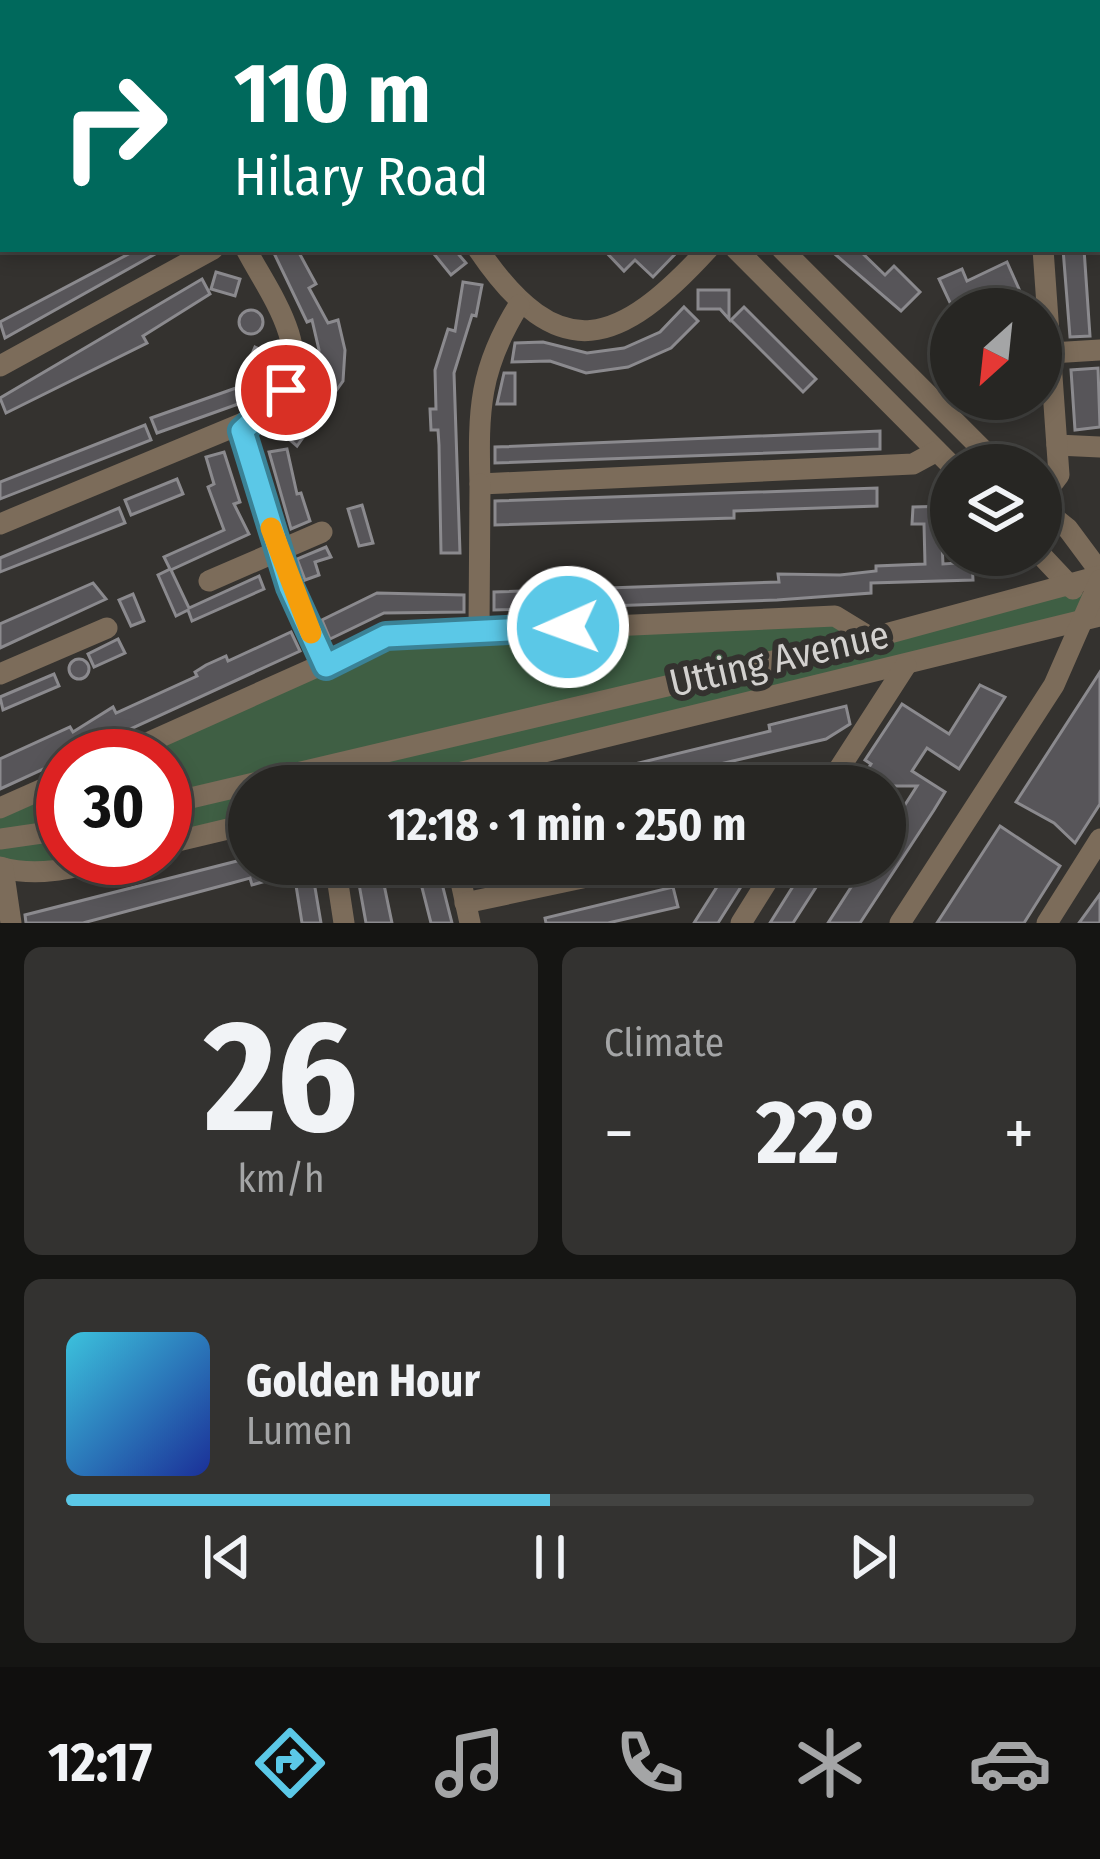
<!DOCTYPE html>
<html lang="en">
<head>
<meta charset="utf-8">
<style>
	:root { --surface:#272623; --page:#333230; --text:#f1f3f6; --muted:#a4a5a6; --line:#434341; --accent:#5bc8e7 }
	body { margin:0; font-family:"Fira Sans Condensed",sans-serif; background:var(--page); color:var(--text); height:100vh; display:flex; flex-direction:column; font-size:45px; white-space:nowrap }
	* { box-sizing:border-box; margin:0 }
	p { font-size:39px; color:var(--muted) }
	.icon { flex:none; width:66px; height:66px; fill:none; stroke:currentColor; stroke-width:2; stroke-linecap:round; stroke-linejoin:round }
	.map { position:relative; height:923px; overflow:hidden }
	.panel { display:flex; flex-direction:column; gap:24px; padding:24px; background:#151513; flex:1 }
	.panel>* { flex:none }
	.hud { position:absolute; left:0px; top:0px; width:1101px; height:252px; box-shadow:0 6px 18px #0003,0 0 0 3px var(--line); background:#00695c; color:#fff; overflow:hidden }
	.needle { width:78px; rotate:207deg }
	.controls { position:absolute; left:930px; top:288px; display:grid; gap:24px }
	.controls a { display:grid; place-items:center; width:132px; height:132px; border-radius:50%; background:var(--surface); box-shadow:0 6px 18px #0003,0 0 0 3px var(--line); font-size:60px }
	.speed { position:absolute; left:36px; top:729px; display:flex; gap:24px; font-size:60px; font-weight:700; text-align:center }
	.speed>* { display:grid; place-content:center; width:156px; height:156px; border-radius:50%; background:var(--surface); box-shadow:0 6px 18px #0003,0 0 0 3px var(--line); line-height:1 }
	.speed .limit { border:18px solid #d22; background:#fff; color:#111 }
	.pin { position:absolute; display:grid; place-items:center; width:102px; height:102px; color:#fff; margin:-51px; border:6px solid #fff; border-radius:50%; box-shadow:0 3px 12px #0007 }
	.me { position:absolute; width:132px; margin:-66px; rotate:268deg; stroke-linejoin:round; filter:drop-shadow(0 0 9px #0008) }
	.turn { display:flex; align-items:center; gap:42px; height:252px; padding:0 36px; font-size:54px }
	.turn .icon { width:156px; height:156px; stroke-width:2.5 }
	.turn b { display:block; font-size:84px; line-height:102px }
	.big { font-size:90px; font-weight:700; line-height:1.1 }
	.panel .tile { flex:1; display:flex; flex-direction:column; justify-content:center; gap:18px; min-width:0; padding:0 42px; border-radius:18px; background:var(--page) }
	.panel .dial { align-items:center; gap:0 }
	.dial b { font-size:156px; line-height:1 }
	.song { display:flex; align-items:center; gap:36px }
	.cover { width:144px; height:144px; border-radius:18px; background:linear-gradient(135deg,hsl(190 70% 55%),hsl(230 70% 35%)) }
	.played { height:12px; border-radius:6px; background:linear-gradient(90deg,var(--accent) 50%,var(--line) 50%) }
	.keys { display:flex; justify-content:space-around; direction:ltr }
	.heat { display:flex; justify-content:space-between; align-items:center; font-size:66px; direction:ltr }
	.panel .tiles { flex:1; display:grid; gap:24px; grid-template-columns:1fr 1fr }
	.tile:last-child { grid-column:span 2 }
	.trip { position:absolute; left:228px; top:765px; width:678px; height:120px; border-radius:60px; background:var(--surface); box-shadow:0 6px 18px #0003,0 0 0 3px var(--line); font-weight:700; line-height:120px; text-align:center }
	.menu { display:flex; height:192px; justify-content:space-around; align-items:center; background:#100f0e; color:var(--muted) }
	.menu .icon { width:84px; height:84px }
	.menu .selected { color:var(--accent) }
	.menu b { font-size:54px; color:var(--text) }
	.map>svg:first-child { display:block }
</style>
</head>
<body>
<div class="map">
<svg width="1100" height="923" viewBox="0 0 1100 923">
	<rect width="100%" height="100%" fill="#34322f"/>
	<g fill="#3f5f44">
		<polygon points="1065,585 1093,598 1100,616 405,786 249,786 249,824 165,844 165,756 118,756 386,636 835,616 871,638"/>
		<polygon points="63,780 63,858 111,858 0,867 0,808"/>
	</g>
	<g fill="#575559" stroke="#8b8a8e" stroke-width="3">
		<polygon points="138,249 164,249 5,338 0,322"/>
		<polygon points="272,249 297,249 316,284 309,288 328,323 338,320 345,350 343,381 297,446 283,434 317,384 319,350 312,320 307,322"/>
		<polygon points="430,249 454,249 466,263 451,275"/>
		<polygon points="603,249 680,249 653,277 635,260 624,271"/>
		<polygon points="829,249 858,249 885,275 894,266 920,292 901,311"/>
		<polygon points="1063,249 1084,249 1090,336 1070,337"/>
		<polygon points="1007,262 1019,289 985,305 987,309 953,309 939,279 962,269 967,281"/>
		<polygon points="216,272 240,279 235,296 211,289"/>
		<polygon points="202,279 210,294 143,336 147,343 6,413 0,398"/>
		<polygon points="463,282 482,285 476,316 472,315 454,373 460,553 441,553 439,445 438,430 431,430 430,409 436,409 435,370 448,329 455,331"/>
		<polygon points="698,290 729,290 729,319 720,309 698,309"/>
		<polygon points="684,307 698,321 671,348 628,367 586,373 550,361 512,362 515,343 543,342 587,353 624,348 660,332"/>
		<polygon points="744,307 816,379 803,392 731,320"/>
		<circle cx="251" cy="322" r="12"/>
		<polygon points="255,347 277,357 261,392 240,382"/>
		<polygon points="1098,368 1100,427 1075,430 1071,370"/>
		<polygon points="504,373 515,373 515,404 497,404"/>
		<polygon points="236,388 241,403 157,433 151,418"/>
		<polygon points="145,425 151,440 0,499 0,482"/>
		<polygon points="880,431 880,449 495,463 495,447"/>
		<polygon points="287,449 297,494 301,493 310,521 291,529 269,452"/>
		<polygon points="224,452 240,502 234,504 249,534 171,570 189,608 259,576 264,589 192,621 188,610 176,616 158,575 170,569 164,557 224,530 208,487 214,484 206,457"/>
		<polygon points="177,479 183,494 131,515 125,500"/>
		<polygon points="877,488 877,506 734,511 734,518 495,525 495,501"/>
		<polygon points="362,505 373,543 359,546 348,509"/>
		<polygon points="949,506 948,524 941,524 943,564 972,562 973,580 871,583 871,593 777,600 494,610 494,592 779,582 778,574 840,575 876,571 876,566 925,564 924,524 912,524 913,507"/>
		<polygon points="119,508 125,523 0,572 0,558"/>
		<polygon points="326,547 331,557 315,562 319,575 305,580 297,559"/>
		<polygon points="93,583 106,599 0,648 0,624"/>
		<polygon points="377,593 464,595 464,612 384,613 330,639 322,620"/>
		<polygon points="133,594 144,621 131,626 119,600"/>
		<polygon points="291,632 300,651 0,789 0,759 70,727 73,732 113,707 116,713 197,676 195,672 206,665 226,656 228,661"/>
		<polygon points="118,639 125,653 94,667 88,654"/>
		<circle cx="79" cy="669" r="10"/>
		<polygon points="1100,672 1100,804 1075,843 1054,823 1016,802"/>
		<polygon points="54,674 59,686 3,710 0,697"/>
		<polygon points="980,685 1005,697 959,769 927,748 912,771 945,792 934,810 860,923 828,923 866,864 885,864 885,836 917,786 857,786 871,764 865,760 902,704 949,734"/>
		<polygon points="846,706 850,724 826,739 627,786 566,786 565,781 770,731 769,725"/>
		<polygon points="1000,826 1060,866 1024,923 937,923"/>
		<polygon points="249,858 249,864 311,864 321,923 302,923 294,873 252,885 250,878 232,883 83,923 26,923 25,915"/>
		<polygon points="416,864 437,864 452,923 431,923"/>
		<polygon points="481,864 537,864 538,868 486,883"/>
		<polygon points="807,864 831,864 793,923 770,923"/>
		<polygon points="370,870 370,875 382,875 392,923 366,923 357,873"/>
		<polygon points="727,871 744,882 718,923 694,923"/>
		<polygon points="673,887 678,907 608,923 546,923 545,918"/>
		<polygon points="1100,894 1100,923 1079,923"/>
	</g>
	<g fill="none" stroke-linecap="round" stroke-linejoin="round">
		<g stroke="#7c6c5a" stroke-width="21">
			<polyline points="282,0 284,3"/>
			<polyline points="488,0 491,3"/>
			<polyline points="532,0 535,3"/>
			<polyline points="741,0 744,3"/>
			<polyline points="895,0 895,3"/>
			<polyline points="1019,0 1020,3"/>
			<polyline points="176,3 177,0"/>
			<polyline points="1098,31 1100,30"/>
			<polyline points="1098,145 1100,144"/>
			<polyline points="0,192 3,190"/>
			<path d="M246 249C266 288 314 349 283 392 272 409 252 415 242 431L290 587 326 666"/>
			<path d="M478 249C560 370 620 345 708 249"/>
			<polyline points="736,249 951,465"/>
			<polyline points="782,249 998,465"/>
			<path d="M519 305C479 369 478 410 480 484L913 464 937 451"/>
			<polyline points="1051,353 1100,350"/>
			<polyline points="0,366 213,249"/>
			<polyline points="1057,445 1100,447"/>
			<polyline points="1041,499 1059,475 1043,249"/>
			<polyline points="1041,507 1068,529 1100,572"/>
			<polyline points="0,524 248,421"/>
			<polyline points="1041,555 1073,589"/>
			<polyline points="209,581 322,532"/>
			<polyline points="479,631 480,484"/>
			<polyline points="0,674 107,628"/>
			<polyline points="118,756 386,636 835,616 871,638"/>
			<polyline points="405,786 1100,616"/>
			<polyline points="828,786 906,665"/>
			<polyline points="165,804 871,638 1100,576"/>
			<polyline points="0,808 63,780"/>
			<polyline points="0,839 63,830"/>
			<polyline points="165,844 249,824"/>
			<polyline points="335,864 344,923"/>
			<polyline points="457,864 470,923"/>
			<polyline points="743,864 768,879"/>
			<path d="M0 867C38 878 73 868 111 858"/>
			<polyline points="3,868 11,923"/>
			<polyline points="465,903 648,864"/>
			<polyline points="741,923 778,864"/>
			<polyline points="900,923 1054,685 1100,580"/>
			<polyline points="1047,923 1100,839"/>
		</g>
	</g>
	<g fill="none" stroke-linecap="round" stroke-linejoin="round">
		<g stroke="#3b8296" stroke-width="30">
			<polyline id="route" points="286,390 242,431 290,587 326,666 386,636 568,627"/>
		</g>
		<use href="#route" stroke="#5bc8e7" stroke-width="21"/>
		<polyline stroke="#f59e0b" stroke-width="21" points="271,528 311,633"/>
	</g>
	<g text-anchor="middle" stroke-width="12" stroke-linejoin="round" paint-order="stroke">
		<g font-size="39" fill="#d3d1cf" stroke="#34322f">
			<text transform="translate(779 658) rotate(-13)" y="14">Utting Avenue</text>
		</g>
	</g>
</svg>
<div class="controls">
<a><svg class="needle" viewBox="-14 -14 28 28"><path d="M0-13l5 13h-10z" fill="#e53935"/><path d="M0 13l5-13h-10z" fill="#a4a5a6"/></svg></a>
<a><svg class="icon" aria-label="layers" viewBox="0 0 24 24"><path d="M12 4l9 5-9 5-9-5zM3 14l9 5 9-5"/></svg></a>
</div>
<div class="speed"><div class="limit">30</div></div>
<div class="pin" style="left:286px;top:390px;background:#d93025"><svg class="icon" aria-label="arrive" viewBox="0 0 24 24"><path d="M6 21V4h12l-3 4 3 4H6"/></svg></div>
<svg class="me" style="left:568px;top:627px" viewBox="-20 -20 40 40"><circle r="17" fill="#5bc8e7" stroke="#fff" stroke-width="3"/><path d="M0-11L8 9 0 5-8 9z" fill="#fff"/></svg>
<div class="trip">12:18 · 1 min · 250 m</div>
<div class="hud">
<div class="turn"><svg class="icon" aria-label="right" viewBox="0 0 24 24"><path d="M7 20v-9h11M14 6l5 5-5 5"/></svg><div><b>110 m</b>Hilary Road</div></div>
</div>
</div>
<section class="panel">
<div class="tiles">
<div class="tile dial"><b>26</b><p>km/h</p></div>
<div class="tile"><p>Climate</p>
<div class="heat"><a>−</a><b class="big">22°</b><a>+</a></div>
</div>
<div class="tile">
<div class="song"><i class="cover"></i><div><b>Golden Hour</b><p>Lumen</p></div></div>
<div class="played"></div>
<div class="keys"><svg class="icon" aria-label="previous" viewBox="0 0 24 24"><path d="M18 5L8 12l10 7zM5 5v14"/></svg><svg class="icon" aria-label="pause" viewBox="0 0 24 24"><path d="M8 5v14M16 5v14"/></svg><svg class="icon" aria-label="next" viewBox="0 0 24 24"><path d="M6 5l10 7-10 7zM19 5v14"/></svg></div>
</div>
</div>
</section>
<nav class="menu">
<b>12:17</b>
<svg class="icon selected" aria-label="directions" viewBox="0 0 24 24"><path d="M12 3l9 9-9 9-9-9zM9 14v-3h6M13 9l2 2-2 2"/></svg>
<svg class="icon" aria-label="music" viewBox="0 0 24 24"><path d="M9 18V5l10-2v13"/><circle cx="6" cy="18" r="3"/><circle cx="16" cy="16" r="3"/></svg>
<svg class="icon" aria-label="phone" viewBox="0 0 24 24"><path d="M5 4h4l2 5-3 2q2 4 5 5l2-3 5 2v4C11 20 4 13 5 4z"/></svg>
<svg class="icon" aria-label="climate" viewBox="0 0 24 24"><path d="M12 3v18M4 7l16 10M4 17L20 7"/></svg>
<svg class="icon" aria-label="car" viewBox="0 0 24 24"><path d="M5 17H2v-5l4-1 3-4h7l3 4 3 1v5h-3M9 17h6M6 11h13"/><circle cx="7" cy="17" r="2"/><circle cx="17" cy="17" r="2"/></svg>
</nav>
</body>
</html>
